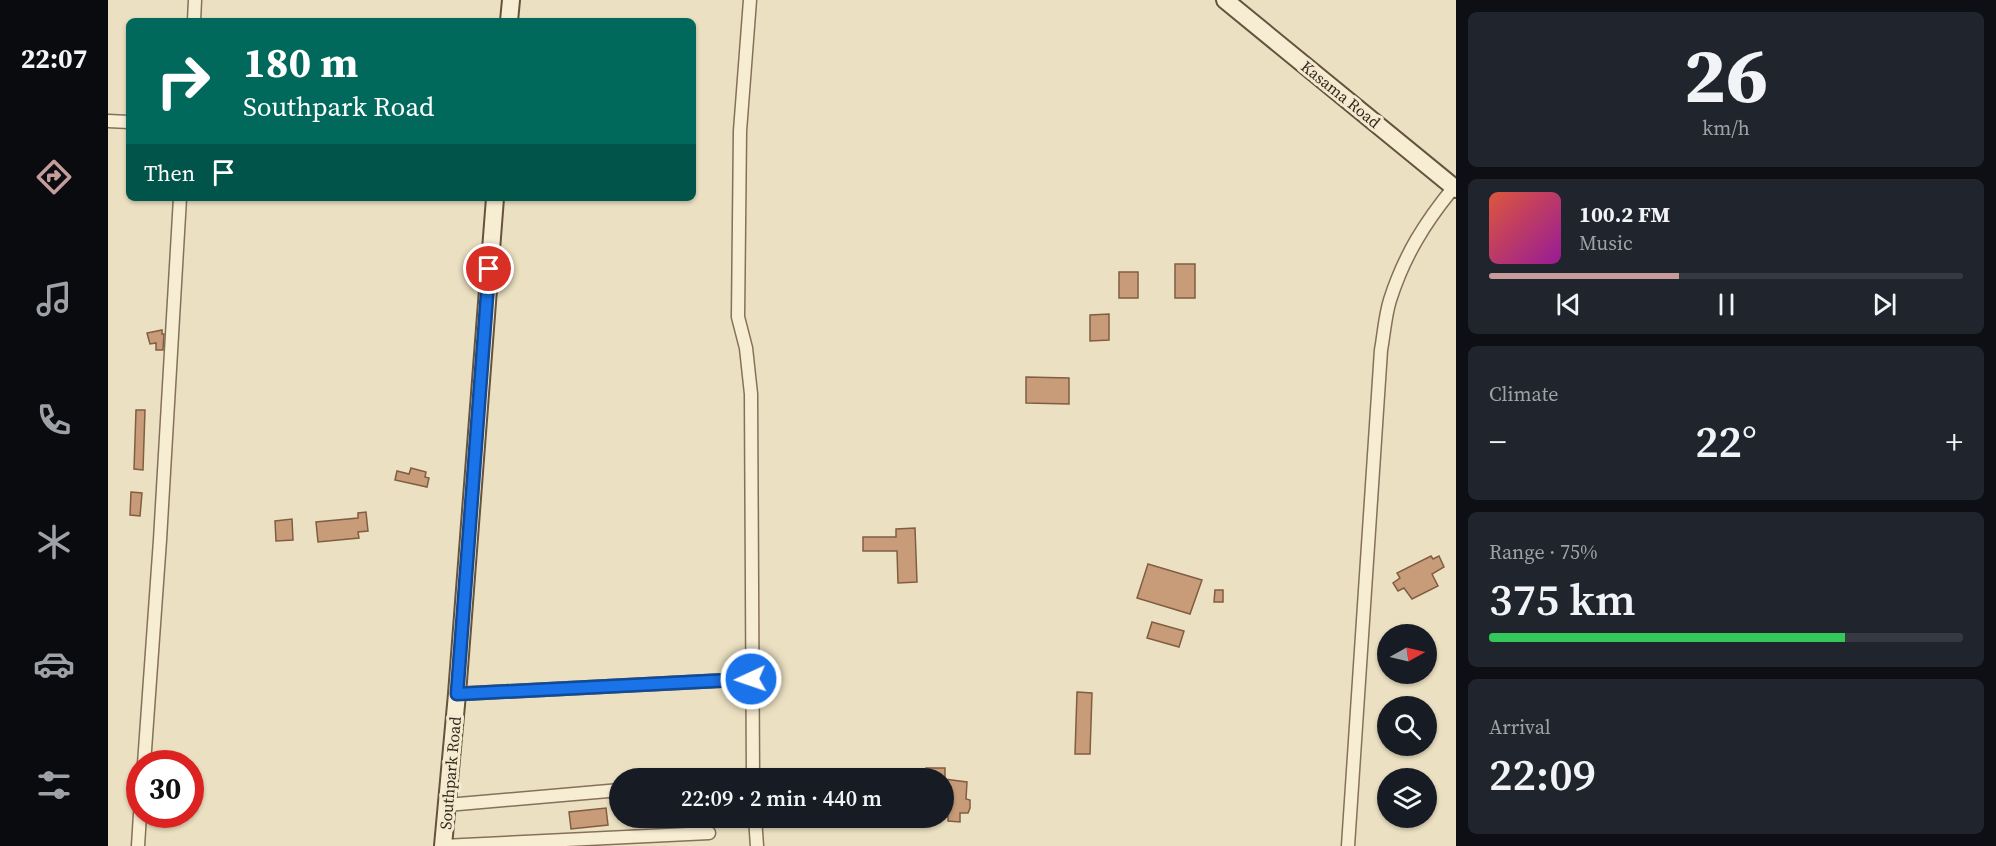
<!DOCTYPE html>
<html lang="en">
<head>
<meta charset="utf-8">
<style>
	:root { --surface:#171b24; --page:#20242c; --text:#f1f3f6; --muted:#9ea1a6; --line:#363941; --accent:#c59b9c }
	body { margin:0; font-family:"Source Serif 4",serif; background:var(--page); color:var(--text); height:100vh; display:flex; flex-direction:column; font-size:22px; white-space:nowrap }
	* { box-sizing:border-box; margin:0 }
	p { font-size:20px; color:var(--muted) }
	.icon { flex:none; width:33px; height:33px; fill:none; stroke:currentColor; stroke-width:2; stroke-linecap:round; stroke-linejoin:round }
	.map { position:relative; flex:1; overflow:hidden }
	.drawer { display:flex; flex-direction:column; gap:12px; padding:12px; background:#0d0f14; width:540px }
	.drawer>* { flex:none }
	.hud { position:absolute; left:18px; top:18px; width:570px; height:183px; border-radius:9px; box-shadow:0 2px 4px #0004; background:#00695c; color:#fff; overflow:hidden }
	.needle { width:39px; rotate:82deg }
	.tools { position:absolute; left:1269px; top:624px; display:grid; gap:12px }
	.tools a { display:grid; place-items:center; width:60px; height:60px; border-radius:50%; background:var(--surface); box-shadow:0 2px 4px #0004; font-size:30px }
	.speed { position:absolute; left:18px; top:750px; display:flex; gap:12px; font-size:30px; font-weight:700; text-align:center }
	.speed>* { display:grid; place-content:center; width:78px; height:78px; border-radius:50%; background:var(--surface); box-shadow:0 2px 4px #0004; line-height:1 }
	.speed .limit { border:9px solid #d22; background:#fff; color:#111 }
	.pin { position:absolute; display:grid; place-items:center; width:51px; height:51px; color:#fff; margin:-26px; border:3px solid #fff; border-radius:50%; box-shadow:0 2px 6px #0007 }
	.me { position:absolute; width:66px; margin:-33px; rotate:267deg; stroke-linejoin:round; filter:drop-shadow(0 0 4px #0008) }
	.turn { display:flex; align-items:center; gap:21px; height:126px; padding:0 18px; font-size:27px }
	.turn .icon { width:78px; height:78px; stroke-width:2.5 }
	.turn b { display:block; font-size:42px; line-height:51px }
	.then { display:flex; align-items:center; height:57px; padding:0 18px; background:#0003; gap:12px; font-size:22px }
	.big { font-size:45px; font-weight:600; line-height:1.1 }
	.drawer .card { flex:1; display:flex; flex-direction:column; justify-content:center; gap:9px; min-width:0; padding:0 21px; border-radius:9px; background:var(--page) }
	.drawer .dial { align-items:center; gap:0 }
	.dial b { font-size:78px; line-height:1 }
	.song { display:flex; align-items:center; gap:18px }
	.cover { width:72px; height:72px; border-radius:9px; background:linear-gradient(135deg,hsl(10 70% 55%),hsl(300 70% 35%)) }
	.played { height:6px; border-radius:3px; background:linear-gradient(90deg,var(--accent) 40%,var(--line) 40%) }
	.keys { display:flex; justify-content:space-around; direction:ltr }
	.heat { display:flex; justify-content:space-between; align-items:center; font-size:33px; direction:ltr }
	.charge { height:9px; border-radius:4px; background:linear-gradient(90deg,#34c759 75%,var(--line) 0) }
	.trip { position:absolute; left:501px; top:768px; width:345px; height:60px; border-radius:30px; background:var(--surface); box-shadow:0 2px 4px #0004; font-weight:600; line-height:60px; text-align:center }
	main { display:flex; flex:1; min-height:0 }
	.dock { display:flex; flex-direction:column; width:108px; justify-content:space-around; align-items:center; background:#090b0e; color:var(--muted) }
	.dock .icon { width:42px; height:42px }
	.dock .current { color:var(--accent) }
	.dock b { font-size:27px; color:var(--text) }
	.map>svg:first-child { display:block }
</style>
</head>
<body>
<main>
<nav class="dock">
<b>22:07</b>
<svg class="icon current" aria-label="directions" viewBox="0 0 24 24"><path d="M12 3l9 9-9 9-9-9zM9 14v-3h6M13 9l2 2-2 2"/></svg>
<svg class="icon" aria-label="music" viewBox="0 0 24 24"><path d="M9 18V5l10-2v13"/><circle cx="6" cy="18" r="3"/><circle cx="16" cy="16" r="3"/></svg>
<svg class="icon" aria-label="phone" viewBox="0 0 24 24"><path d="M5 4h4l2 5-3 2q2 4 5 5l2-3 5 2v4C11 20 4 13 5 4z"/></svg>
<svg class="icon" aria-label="climate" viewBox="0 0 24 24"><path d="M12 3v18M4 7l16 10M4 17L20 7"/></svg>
<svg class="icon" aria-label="car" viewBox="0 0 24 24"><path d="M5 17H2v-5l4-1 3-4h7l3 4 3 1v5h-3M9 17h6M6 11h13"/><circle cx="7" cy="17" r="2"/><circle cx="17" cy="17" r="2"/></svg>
<svg class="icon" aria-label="filters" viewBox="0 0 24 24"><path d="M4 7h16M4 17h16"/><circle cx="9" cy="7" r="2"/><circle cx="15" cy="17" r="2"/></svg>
</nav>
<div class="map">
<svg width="1348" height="846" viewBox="0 0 1348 846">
	<rect width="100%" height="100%" fill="#ebe0c1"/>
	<g fill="#c89c78" stroke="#815d41" stroke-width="1.5">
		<rect x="1067" y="264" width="20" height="34"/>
		<rect x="1011" y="272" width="19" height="26"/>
		<polygon points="1001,314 1001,340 982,341 982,315"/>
		<polygon points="54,330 54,334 56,334 55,350 48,350 48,343 42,344 39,333"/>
		<polygon points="918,377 961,378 961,404 918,403"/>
		<polygon points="28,410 37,410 35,470 26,469"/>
		<polygon points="303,468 318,472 317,477 321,478 319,487 287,480 289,471 301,474"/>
		<polygon points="23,492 34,493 32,516 22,515"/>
		<polygon points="258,512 260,531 250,532 251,538 210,542 208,522 250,518 250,513"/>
		<polygon points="184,519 185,540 168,541 167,521"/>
		<polygon points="807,528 809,582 790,583 789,551 755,551 755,537 788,537 788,529"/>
		<polygon points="1323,556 1325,559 1331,556 1336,567 1324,574 1330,586 1304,599 1296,588 1290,591 1285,583 1292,578 1289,573"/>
		<polygon points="1040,564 1094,580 1082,614 1029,598"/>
		<polygon points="1107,590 1115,590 1115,602 1106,602"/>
		<polygon points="1044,622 1076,631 1071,647 1039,638"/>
		<polygon points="969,692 984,693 982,754 967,754"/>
		<rect x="818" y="768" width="19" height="10"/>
		<polygon points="836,779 859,782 858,799 862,800 862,808 860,813 852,813 852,822 840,821 840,817 836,817"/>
		<polygon points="498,808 500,825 463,829 461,812"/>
	</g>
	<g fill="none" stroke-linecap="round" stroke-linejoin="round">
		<g stroke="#847159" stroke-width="15">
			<g id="street">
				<polyline points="642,0 632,131 630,317 638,348 643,394 645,778"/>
				<polyline points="86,21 87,0"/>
				<polyline points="0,121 21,122"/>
				<polyline points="349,694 643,679"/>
				<polyline points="36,764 52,540 72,198"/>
				<polyline points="339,805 512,790"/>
				<polyline points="647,818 649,846"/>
				<polyline points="30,846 32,814"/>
				<polyline points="335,846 601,833"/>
				<path d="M1240 846 1273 350C1276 334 1277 316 1282 300 1296 256 1317 222 1346 187"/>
			</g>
		</g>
		<g stroke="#65533d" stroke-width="20">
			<g id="secondary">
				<polyline points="1117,0 1348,189"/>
				<polyline points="401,21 403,0"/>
				<polyline points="335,846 349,694 387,198"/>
			</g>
		</g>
		<use href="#street" stroke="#f7edd3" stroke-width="12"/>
		<use href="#secondary" stroke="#f7edd3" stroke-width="16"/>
	</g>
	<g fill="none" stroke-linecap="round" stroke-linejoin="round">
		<g stroke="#114b97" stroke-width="15">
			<polyline id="route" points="381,269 349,694 643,679"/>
		</g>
		<use href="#route" stroke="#1a73e8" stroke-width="10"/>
	</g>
	<g text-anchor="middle" stroke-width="6" stroke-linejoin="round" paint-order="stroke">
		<g font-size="16" fill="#34291d" stroke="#f3ead0">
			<text transform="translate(1233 94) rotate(39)" y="6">Kasama Road</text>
			<text transform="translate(342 773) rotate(-85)" y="6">Southpark Road</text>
		</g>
	</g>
</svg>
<div class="tools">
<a><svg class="needle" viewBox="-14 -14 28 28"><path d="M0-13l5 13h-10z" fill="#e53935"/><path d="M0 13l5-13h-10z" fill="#9ea1a6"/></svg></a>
<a><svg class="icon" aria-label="search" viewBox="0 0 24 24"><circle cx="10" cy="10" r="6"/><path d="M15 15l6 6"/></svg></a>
<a><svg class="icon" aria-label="layers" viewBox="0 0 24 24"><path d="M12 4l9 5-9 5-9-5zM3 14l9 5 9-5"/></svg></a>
</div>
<div class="speed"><div class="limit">30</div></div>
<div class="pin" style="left:381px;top:269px;background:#d93025"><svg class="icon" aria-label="arrive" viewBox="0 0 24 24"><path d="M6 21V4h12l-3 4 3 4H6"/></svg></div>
<svg class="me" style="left:643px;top:679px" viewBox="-20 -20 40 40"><circle r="17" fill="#1a73e8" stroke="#fff" stroke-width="3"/><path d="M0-11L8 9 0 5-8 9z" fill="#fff"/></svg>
<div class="trip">22:09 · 2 min · 440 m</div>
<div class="hud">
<div class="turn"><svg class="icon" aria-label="right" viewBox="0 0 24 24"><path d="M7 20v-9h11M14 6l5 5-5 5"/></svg><div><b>180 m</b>Southpark Road</div></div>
<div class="then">Then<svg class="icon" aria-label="arrive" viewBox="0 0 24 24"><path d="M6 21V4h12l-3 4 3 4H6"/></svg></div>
</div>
</div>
<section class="drawer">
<div class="card dial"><b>26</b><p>km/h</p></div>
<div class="card">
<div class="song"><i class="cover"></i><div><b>100.2 FM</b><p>Music</p></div></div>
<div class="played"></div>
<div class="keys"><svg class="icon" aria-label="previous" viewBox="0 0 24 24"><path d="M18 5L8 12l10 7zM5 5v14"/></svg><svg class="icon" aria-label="pause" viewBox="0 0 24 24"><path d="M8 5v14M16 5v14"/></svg><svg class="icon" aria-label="next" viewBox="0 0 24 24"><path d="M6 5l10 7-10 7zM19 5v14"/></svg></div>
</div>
<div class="card"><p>Climate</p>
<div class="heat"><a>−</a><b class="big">22°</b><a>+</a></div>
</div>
<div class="card"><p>Range · 75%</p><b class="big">375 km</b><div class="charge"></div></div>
<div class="card"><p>Arrival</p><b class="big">22:09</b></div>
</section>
</main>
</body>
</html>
